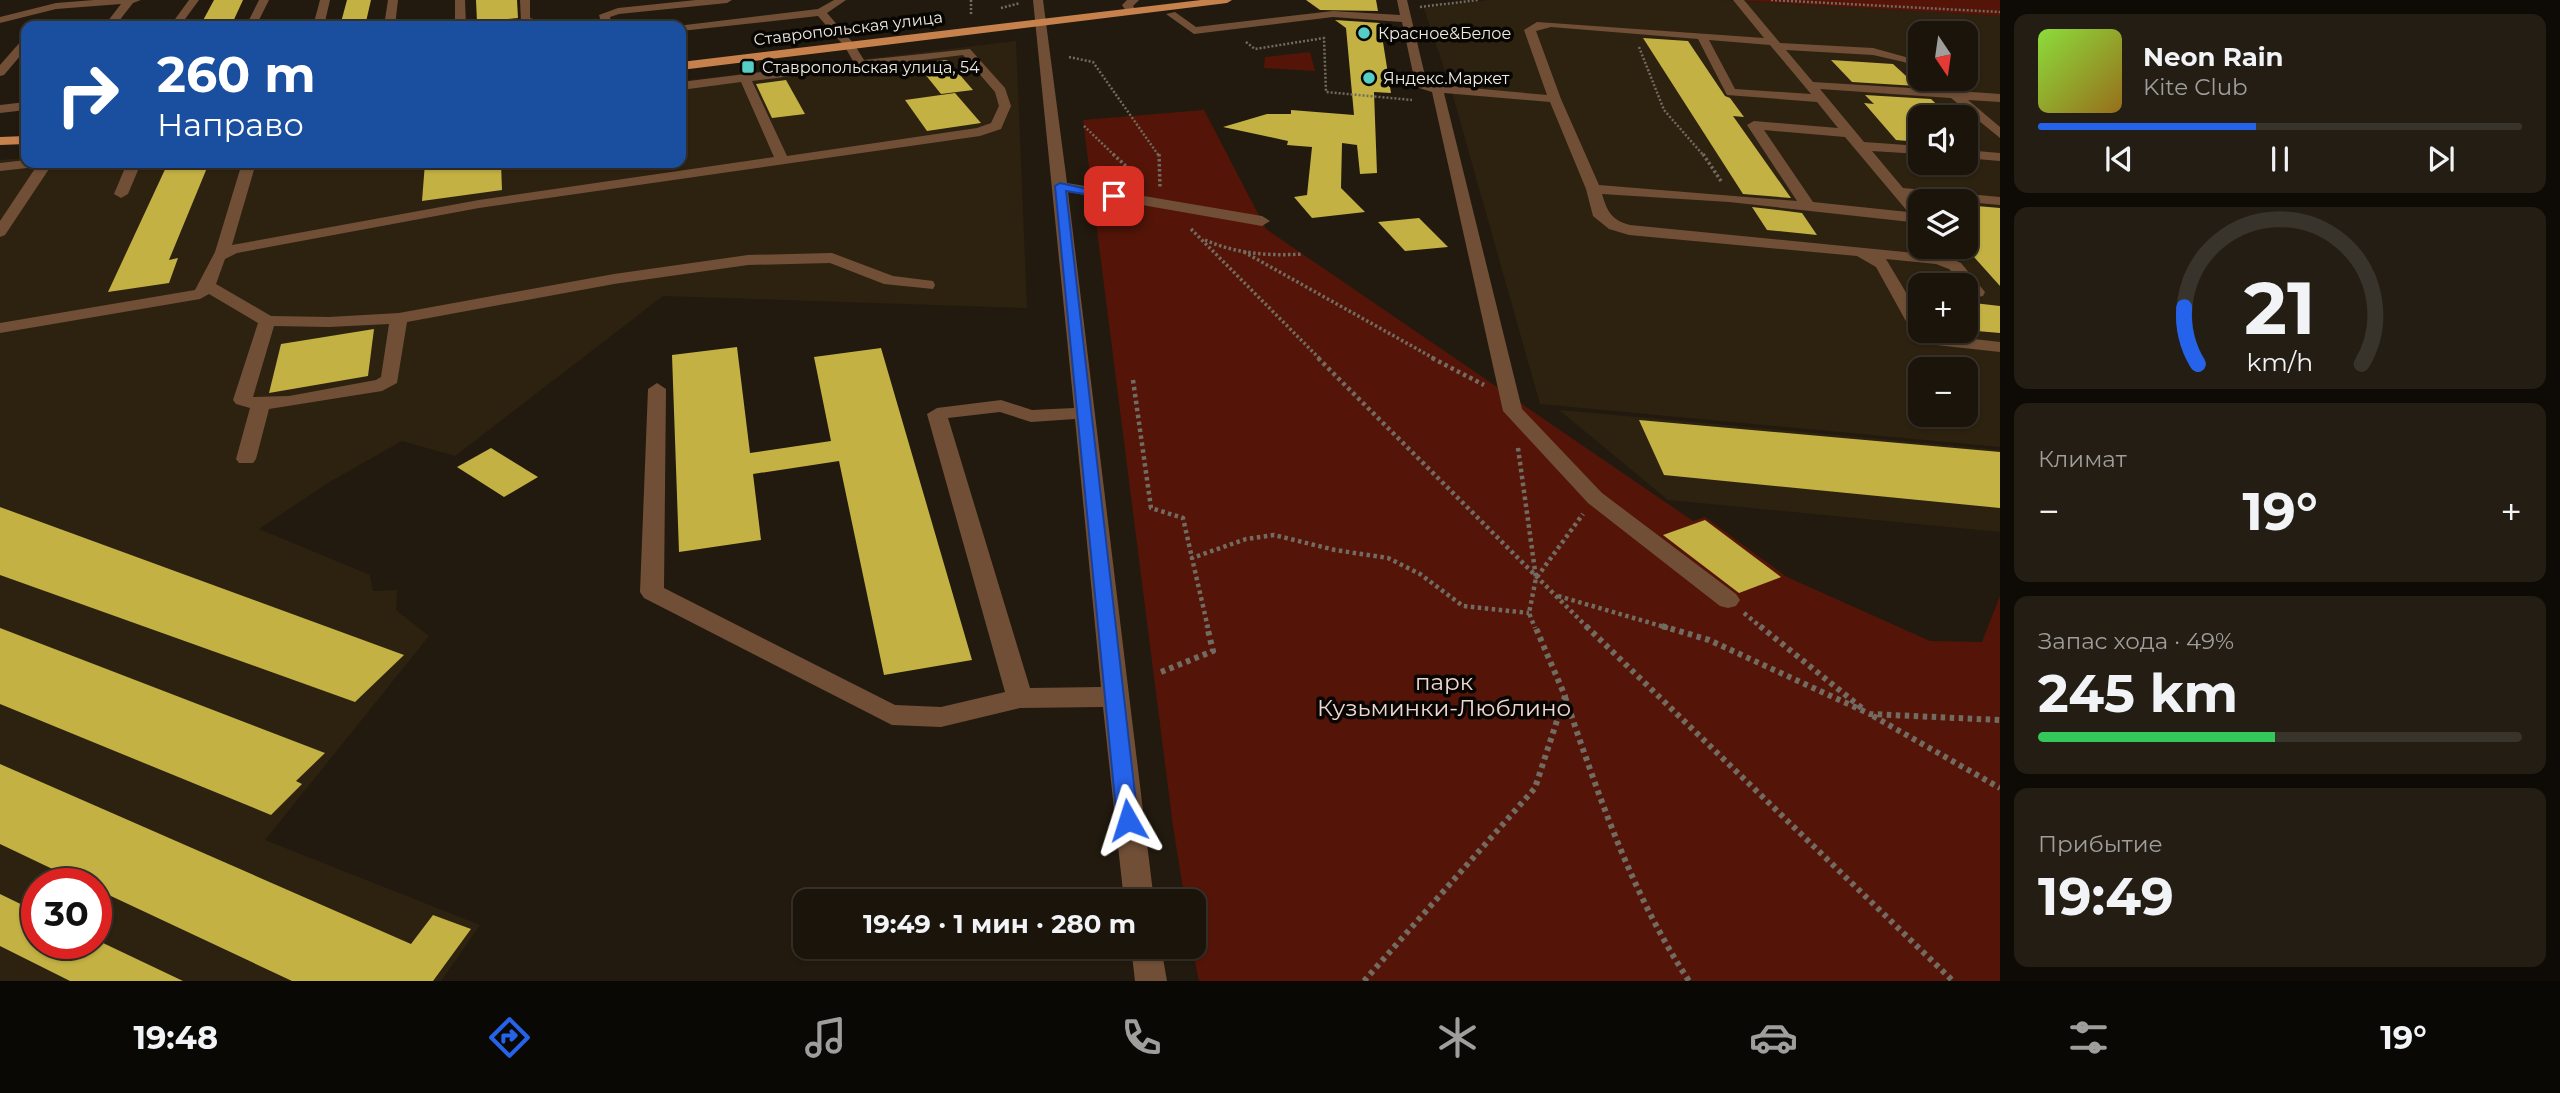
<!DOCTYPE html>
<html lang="ru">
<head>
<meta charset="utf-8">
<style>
	:root { --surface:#1a140a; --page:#231d13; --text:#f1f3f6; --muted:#9f9e9c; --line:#38332b; --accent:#2563eb }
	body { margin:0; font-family:Montserrat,sans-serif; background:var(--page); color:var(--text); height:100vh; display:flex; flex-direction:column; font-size:26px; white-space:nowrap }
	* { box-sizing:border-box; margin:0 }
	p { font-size:23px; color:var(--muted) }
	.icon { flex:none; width:38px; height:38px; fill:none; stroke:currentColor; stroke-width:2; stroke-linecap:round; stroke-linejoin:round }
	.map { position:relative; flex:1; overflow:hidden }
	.drawer { display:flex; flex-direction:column; gap:14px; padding:14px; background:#0e0b06; width:560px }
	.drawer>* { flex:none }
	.guide { position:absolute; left:21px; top:21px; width:665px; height:147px; border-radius:14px; box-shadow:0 2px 5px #0004,0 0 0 2px var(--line); background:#1a4fa0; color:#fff; overflow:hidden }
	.needle { width:46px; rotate:167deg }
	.buttons { position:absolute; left:1908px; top:21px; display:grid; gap:14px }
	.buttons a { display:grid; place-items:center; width:70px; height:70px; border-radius:14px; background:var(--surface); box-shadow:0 2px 5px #0004,0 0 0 2px var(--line); font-size:35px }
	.speed { position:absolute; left:21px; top:868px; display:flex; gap:14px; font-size:35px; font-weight:700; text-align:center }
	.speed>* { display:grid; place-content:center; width:91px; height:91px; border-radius:50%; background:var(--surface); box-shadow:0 2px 5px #0004,0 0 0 2px var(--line); line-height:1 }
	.speed .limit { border:10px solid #d22; background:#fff; color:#111 }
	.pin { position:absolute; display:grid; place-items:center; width:60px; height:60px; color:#fff; margin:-30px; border-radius:14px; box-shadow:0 4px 10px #0006 }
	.me { position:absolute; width:77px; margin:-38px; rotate:354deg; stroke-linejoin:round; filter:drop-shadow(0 0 5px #0008) }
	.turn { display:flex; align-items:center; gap:24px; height:147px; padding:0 21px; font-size:32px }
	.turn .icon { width:91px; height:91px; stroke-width:2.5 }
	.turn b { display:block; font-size:49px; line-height:60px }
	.big { font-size:52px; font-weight:700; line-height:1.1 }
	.drawer .widget { flex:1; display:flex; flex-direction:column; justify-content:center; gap:10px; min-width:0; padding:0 24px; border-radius:14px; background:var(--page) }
	.drawer .dial { align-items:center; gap:0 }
	.dial svg { height:182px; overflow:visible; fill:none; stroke:var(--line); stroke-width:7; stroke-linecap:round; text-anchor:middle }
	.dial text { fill:var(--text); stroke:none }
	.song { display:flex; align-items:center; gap:21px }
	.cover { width:84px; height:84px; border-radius:10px; background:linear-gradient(135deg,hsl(90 70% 55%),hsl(40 70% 35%)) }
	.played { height:7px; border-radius:4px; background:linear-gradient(90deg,var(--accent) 45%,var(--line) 45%) }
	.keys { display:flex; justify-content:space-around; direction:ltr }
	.heat { display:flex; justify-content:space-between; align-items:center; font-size:38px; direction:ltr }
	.charge { height:10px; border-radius:5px; background:linear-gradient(90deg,#34c759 49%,var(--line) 0) }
	.trip { position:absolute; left:793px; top:889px; width:413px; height:70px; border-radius:14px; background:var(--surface); box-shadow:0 2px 5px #0004,0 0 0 2px var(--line); font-weight:700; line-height:70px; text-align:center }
	.menu { display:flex; height:112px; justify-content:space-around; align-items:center; background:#0a0804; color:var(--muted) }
	.menu .icon { width:49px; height:49px }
	.menu .active { color:var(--accent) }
	.menu b { font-size:32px; color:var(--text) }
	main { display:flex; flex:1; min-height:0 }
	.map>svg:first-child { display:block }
</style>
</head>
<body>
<main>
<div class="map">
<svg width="2000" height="981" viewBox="0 0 2000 981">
	<rect width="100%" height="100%" fill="#221a0e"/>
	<g fill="#2d2210" fill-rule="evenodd">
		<path d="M1488 0H1722L2000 16V447L1540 404 1451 89 1424 8ZM1920 33H1965V79H1920ZM1920 117H1965V163H1920ZM1920 201H1965V247H1920ZM1920 285H1965V331H1920ZM1920 369H1965V415H1920Z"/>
		<path d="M1016 41 1027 308 663 296 455 456 402 441 331 481 259 529 370 575 373 591 397 590 396 610 429 636 265 840 480 925 441 981H0V160L26 158V163H681V81ZM37 884H96V943H37Z"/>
		<polygon points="1559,410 2000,450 2000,532 1668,500"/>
	</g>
	<g fill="#541508">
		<polygon points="1745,0 2000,0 2000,16 1746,1"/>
		<polygon points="1310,52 1315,71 1264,68 1265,57"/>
		<polygon points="1204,110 1266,229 1693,521 1705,517 1787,577 1930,641 1982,642 2000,596 2000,981 1199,981 1192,947 1194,901 1185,901 1173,826 1083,120"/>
	</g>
	<g fill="#c3b143">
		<polygon points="214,0 243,0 231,26 200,26"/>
		<polygon points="347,0 371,0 365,26 340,26"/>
		<polygon points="476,0 517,0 518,18 477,22"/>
		<polygon points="1306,0 1376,0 1378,11 1320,10"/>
		<polygon points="1335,20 1380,23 1391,93 1374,92 1377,173 1360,174 1357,145 1342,143 1341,188 1365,212 1312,218 1294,197 1307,195 1312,147 1287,145 1288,141 1223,127 1267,114 1291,114 1291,110 1354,115 1346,28"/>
		<polygon points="1643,38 1688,41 1725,96 1730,98 1744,117 1733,116 1791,198 1743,194"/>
		<polygon points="947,60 973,90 941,94 916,63"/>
		<polygon points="1831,60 1893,64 1917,86 1852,82"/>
		<polygon points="786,80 805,114 772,118 756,84"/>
		<polygon points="955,93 981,123 927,131 905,100"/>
		<polygon points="1865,95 1931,99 1950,117 1920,117 1920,142 1896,140 1864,103 1874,104"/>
		<polygon points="168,163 209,163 169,260 178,258 169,283 108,292"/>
		<polygon points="425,163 501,163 502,190 422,201"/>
		<polygon points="1965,205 2000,208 2000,286 1965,247"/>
		<polygon points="1752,207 1802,213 1817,235 1767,230"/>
		<polygon points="1419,218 1448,247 1405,251 1378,222"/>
		<polygon points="1965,302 2000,306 2000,333 1965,330"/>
		<polygon points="374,329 368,376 269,393 281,344"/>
		<polygon points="737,347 750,453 831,441 814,357 881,348 972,660 884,675 839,461 753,474 761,540 679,552 672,355"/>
		<polygon points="1639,420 2000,452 2000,508 1664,475"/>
		<polygon points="491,448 538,477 504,497 457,467"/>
		<polygon points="0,507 404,655 355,702 0,575"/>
		<polygon points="1705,520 1781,577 1739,593 1663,535"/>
		<polygon points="0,628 325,753 296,781 302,784 271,815 0,704"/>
		<polygon points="0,764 411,944 433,915 471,929 433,981 292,981 96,889 96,884 84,884 0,844"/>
		<polygon points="0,894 37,912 37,943 103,943 183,981 70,981 0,946"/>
	</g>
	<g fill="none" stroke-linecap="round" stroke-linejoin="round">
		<g stroke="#726b61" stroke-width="2.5" stroke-dasharray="2 2" stroke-linecap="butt">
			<polyline points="971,0 971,14"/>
			<polyline points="1771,0 2000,12"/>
			<polyline points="1420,7 1478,0"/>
			<polyline points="1001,8 1020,3"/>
			<polyline points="408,26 445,24"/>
			<polyline points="1246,42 1255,49 1324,38 1326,92 1412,100"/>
			<polyline points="1639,47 1664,110 1704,156"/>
			<polyline points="1069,57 1093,62 1159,156"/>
			<polyline points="1084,126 1115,156"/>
		</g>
		<g stroke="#726b61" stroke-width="3.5" stroke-dasharray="2.5 2.5" stroke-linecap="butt">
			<polyline points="1113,154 1142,181"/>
			<polyline points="1159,154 1160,187"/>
			<polyline points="1703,154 1721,181"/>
			<polyline points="1191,229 1320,359"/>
			<path d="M1205 240C1237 254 1269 256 1303 254"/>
			<polyline points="1244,252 1435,359"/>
		</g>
		<g stroke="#726b61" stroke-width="4.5" stroke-dasharray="3.5 3.5" stroke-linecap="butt">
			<polyline points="1318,358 1588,628"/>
			<polyline points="1432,358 1484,385"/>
			<polyline points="1133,380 1151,508 1183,518 1192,558"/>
			<polyline points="1518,448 1536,578 1529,613 1535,628"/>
			<polyline points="1537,577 1583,514"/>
			<polyline points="1558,596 1668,628"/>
			<polyline points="1744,613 1762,628"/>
			<polyline points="1208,628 1192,558 1246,539 1274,535 1335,550 1388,558 1420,574 1463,606 1529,613"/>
		</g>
		<g stroke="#726b61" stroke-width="6" stroke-dasharray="4.5 4.5" stroke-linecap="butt">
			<polyline points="1586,626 1953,981"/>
			<polyline points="1662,626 1709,640 1870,714 2000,720"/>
			<polyline points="1760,626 1863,709"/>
			<polyline points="1161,672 1213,651 1207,626"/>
			<path d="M1565 697C1599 796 1631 893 1689 981"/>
			<polyline points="1873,716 2000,788"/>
			<polyline points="1364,981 1535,788 1565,696 1535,626"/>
		</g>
		<g fill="#714f37" fill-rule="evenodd">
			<polygon points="94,0 141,0 133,3 115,26 104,26 121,4 56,9 0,23 0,17 56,3"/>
			<polygon points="189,0 199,0 180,26 170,26"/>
			<polygon points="259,0 269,0 256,26 246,26"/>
			<polygon points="320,0 330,0 324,26 313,26"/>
			<polygon points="388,0 398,0 395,26 384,26"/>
			<polygon points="455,0 465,0 466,26 455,26"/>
			<polygon points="520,0 530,0 530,18 537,20 538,26 528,26 521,22"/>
			<polygon points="696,0 732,0 727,3 619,14 610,17 612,26 602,26 599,15 618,8"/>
			<path d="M834 0H846L827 13 854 44 864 60 970 49 1005 88 1011 106 1001 129 980 136 479 208 237 253 225 259 216 284 271 316 329 317 399 313 614 274 748 255 832 253 893 276 933 281 935 285 933 289 884 284 830 263 748 265 614 284 407 322 397 383 382 391 269 409 256 459 253 463H239L236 459 250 408 236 404 233 400 258 323 209 294 200 299 0 333V323L195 290 215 252 242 163H256L232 245 479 200 774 157 741 82 681 90V82L853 61 845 47 818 16 681 31V26H677L818 9ZM963 55 995 92 999 106 991 123 977 128 787 156 752 81ZM389 324 381 377 376 380 289 396 253 397 274 326 329 327Z"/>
			<path d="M1033 0H1043L1067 183 1262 216 1270 221 1262 226 1068 192 1154 901H1124L1103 707 1020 708 941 727 892 725 644 598 640 592 648 389 657 383 666 389 664 588 895 705 941 707 1005 692 927 414 937 408 1001 400 1032 410 1074 408ZM1000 412 1031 422 1075 419 1101 687 1030 688 948 418Z"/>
			<polygon points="1127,0 1139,0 1133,6 1137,12 1136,14 1128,14 1122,5"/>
			<path d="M1397 0H1407L1427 84 1547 95 1524 30 1537 22 1764 38 1733 0H1744L1780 43 1873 48 1920 61V70L1904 62 1873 55 1786 50 1813 82 1942 90 1930 79H1943L1958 91 2000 94V102L1968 100 2000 127V138L1951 98 1820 89 1864 142 1920 146V154L1872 151 1903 188 2000 197V205L1911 197 1920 207V223L1729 202 1602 194C1607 211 1611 220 1630 225L1945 256 1961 263 1985 292 1983 296 1965 299V285L1949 269 1936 264 1886 259 1920 316V331H1928L1930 334 2000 342V352L1918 343 1876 267 1857 256 1629 235 1609 229 1593 216 1586 189 1550 102 1444 93 1522 409 1602 493 1736 594 1740 600 1736 606 1728 608 1720 606 1588 503 1503 411 1432 92 1416 87 1402 22 1333 17 1194 34 1166 14 1175 12 1196 27 1333 11 1400 15ZM1551 27 1698 39 1727 95 1817 102 1838 128 1754 121 1747 125 1797 201 1599 185 1561 99 1536 31ZM1709 40 1770 45 1811 94 1735 89ZM1764 130 1845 137 1908 212 1813 202Z"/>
			<polygon points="26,39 26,49 4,75 0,76 0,65 22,40"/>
			<polygon points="26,102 26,110 0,113 0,105"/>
			<polygon points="1965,150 2000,153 2000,161 1965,158"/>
			<polygon points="26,160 26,163 53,163 5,235 0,237 0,221 36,167 0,171 0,163"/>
			<polygon points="127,163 141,163 128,194 121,198 114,194"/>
			<polygon points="1131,947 1161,947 1167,981 1135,981"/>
		</g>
		<g fill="#c7814d" fill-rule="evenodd">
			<polygon points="1201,0 1232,0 1227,3 681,70 681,62"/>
			<polygon points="26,136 26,144 0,145 0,137"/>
		</g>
	</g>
	<polygon fill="#2563eb" stroke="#184099" stroke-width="2" points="1060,183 1119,196 1114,199 1066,191 1138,820 1135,826 1128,829 1120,826 1117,820 1055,186"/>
	<g fill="#55cec5" stroke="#080603" stroke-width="2.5">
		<circle cx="1364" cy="33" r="7"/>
		<rect x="741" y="60" width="14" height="14" rx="3.5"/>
		<circle cx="1369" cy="78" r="7"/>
	</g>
	<g text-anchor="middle" stroke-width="7" stroke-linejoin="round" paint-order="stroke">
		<g font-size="16" fill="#efeae2" stroke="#080603">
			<text transform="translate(848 28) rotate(-7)" y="6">Ставропольская улица</text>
		</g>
		<g font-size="16" fill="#efeae2" stroke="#080603" text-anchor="start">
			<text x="1378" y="39">Красное&amp;Белое</text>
			<text x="762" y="73">Ставропольская улица, 54</text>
			<text x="1383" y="84">Яндекс.Маркет</text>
		</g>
		<g font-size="23" fill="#f2d6d0" stroke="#080603">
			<text x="1444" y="690">парк<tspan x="1444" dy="26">Кузьминки-Люблино</tspan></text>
		</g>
	</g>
</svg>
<div class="buttons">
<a><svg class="needle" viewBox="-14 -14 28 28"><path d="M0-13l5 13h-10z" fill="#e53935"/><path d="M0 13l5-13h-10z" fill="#9f9e9c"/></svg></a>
<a><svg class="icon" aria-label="sound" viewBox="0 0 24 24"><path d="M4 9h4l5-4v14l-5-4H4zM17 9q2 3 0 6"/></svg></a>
<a><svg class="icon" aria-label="layers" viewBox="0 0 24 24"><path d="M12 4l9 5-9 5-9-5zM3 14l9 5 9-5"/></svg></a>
<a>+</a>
<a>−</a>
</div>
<div class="speed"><div class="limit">30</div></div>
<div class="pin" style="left:1114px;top:196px;background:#d93025"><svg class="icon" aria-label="arrive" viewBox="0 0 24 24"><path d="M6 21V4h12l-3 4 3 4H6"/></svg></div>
<svg class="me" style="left:1128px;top:820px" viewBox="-20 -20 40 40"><path d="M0-17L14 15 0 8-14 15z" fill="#2563eb" stroke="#fff" stroke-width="4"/></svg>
<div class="trip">19:49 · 1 мин · 280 m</div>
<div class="guide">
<div class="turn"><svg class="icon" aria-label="right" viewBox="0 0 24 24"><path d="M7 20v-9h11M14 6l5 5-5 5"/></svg><div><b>260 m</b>Направо</div></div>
</div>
</div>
<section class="drawer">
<div class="widget">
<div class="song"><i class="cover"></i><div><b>Neon Rain</b><p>Kite Club</p></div></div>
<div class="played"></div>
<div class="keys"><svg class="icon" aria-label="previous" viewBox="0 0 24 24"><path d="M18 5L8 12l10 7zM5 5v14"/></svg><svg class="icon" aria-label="pause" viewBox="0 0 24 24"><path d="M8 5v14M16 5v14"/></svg><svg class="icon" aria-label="next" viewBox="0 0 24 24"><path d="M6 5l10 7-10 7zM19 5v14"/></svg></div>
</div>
<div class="widget dial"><svg viewBox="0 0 100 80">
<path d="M14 69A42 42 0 1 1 86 69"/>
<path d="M14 69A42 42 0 0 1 8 44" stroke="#2563eb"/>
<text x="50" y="56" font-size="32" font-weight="700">21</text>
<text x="50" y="72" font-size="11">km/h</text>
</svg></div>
<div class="widget"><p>Климат</p>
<div class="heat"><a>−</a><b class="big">19°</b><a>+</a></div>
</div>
<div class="widget"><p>Запас хода · 49%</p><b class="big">245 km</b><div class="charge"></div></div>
<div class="widget"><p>Прибытие</p><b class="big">19:49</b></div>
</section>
</main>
<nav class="menu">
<b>19:48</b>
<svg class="icon active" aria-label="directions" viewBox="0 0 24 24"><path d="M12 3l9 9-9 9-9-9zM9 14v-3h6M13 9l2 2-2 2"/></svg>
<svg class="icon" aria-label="music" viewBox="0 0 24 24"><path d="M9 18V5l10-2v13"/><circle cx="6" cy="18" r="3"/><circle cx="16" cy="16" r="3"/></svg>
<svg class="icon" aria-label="phone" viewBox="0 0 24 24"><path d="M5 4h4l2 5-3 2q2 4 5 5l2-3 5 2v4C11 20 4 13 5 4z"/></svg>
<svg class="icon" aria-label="climate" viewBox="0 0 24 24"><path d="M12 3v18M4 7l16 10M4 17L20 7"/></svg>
<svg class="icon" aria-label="car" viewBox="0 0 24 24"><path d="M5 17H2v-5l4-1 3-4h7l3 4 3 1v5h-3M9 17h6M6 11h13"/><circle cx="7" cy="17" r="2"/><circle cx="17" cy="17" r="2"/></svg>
<svg class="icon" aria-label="filters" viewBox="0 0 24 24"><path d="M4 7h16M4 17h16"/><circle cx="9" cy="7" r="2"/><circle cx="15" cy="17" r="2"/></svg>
<b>19°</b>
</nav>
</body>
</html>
